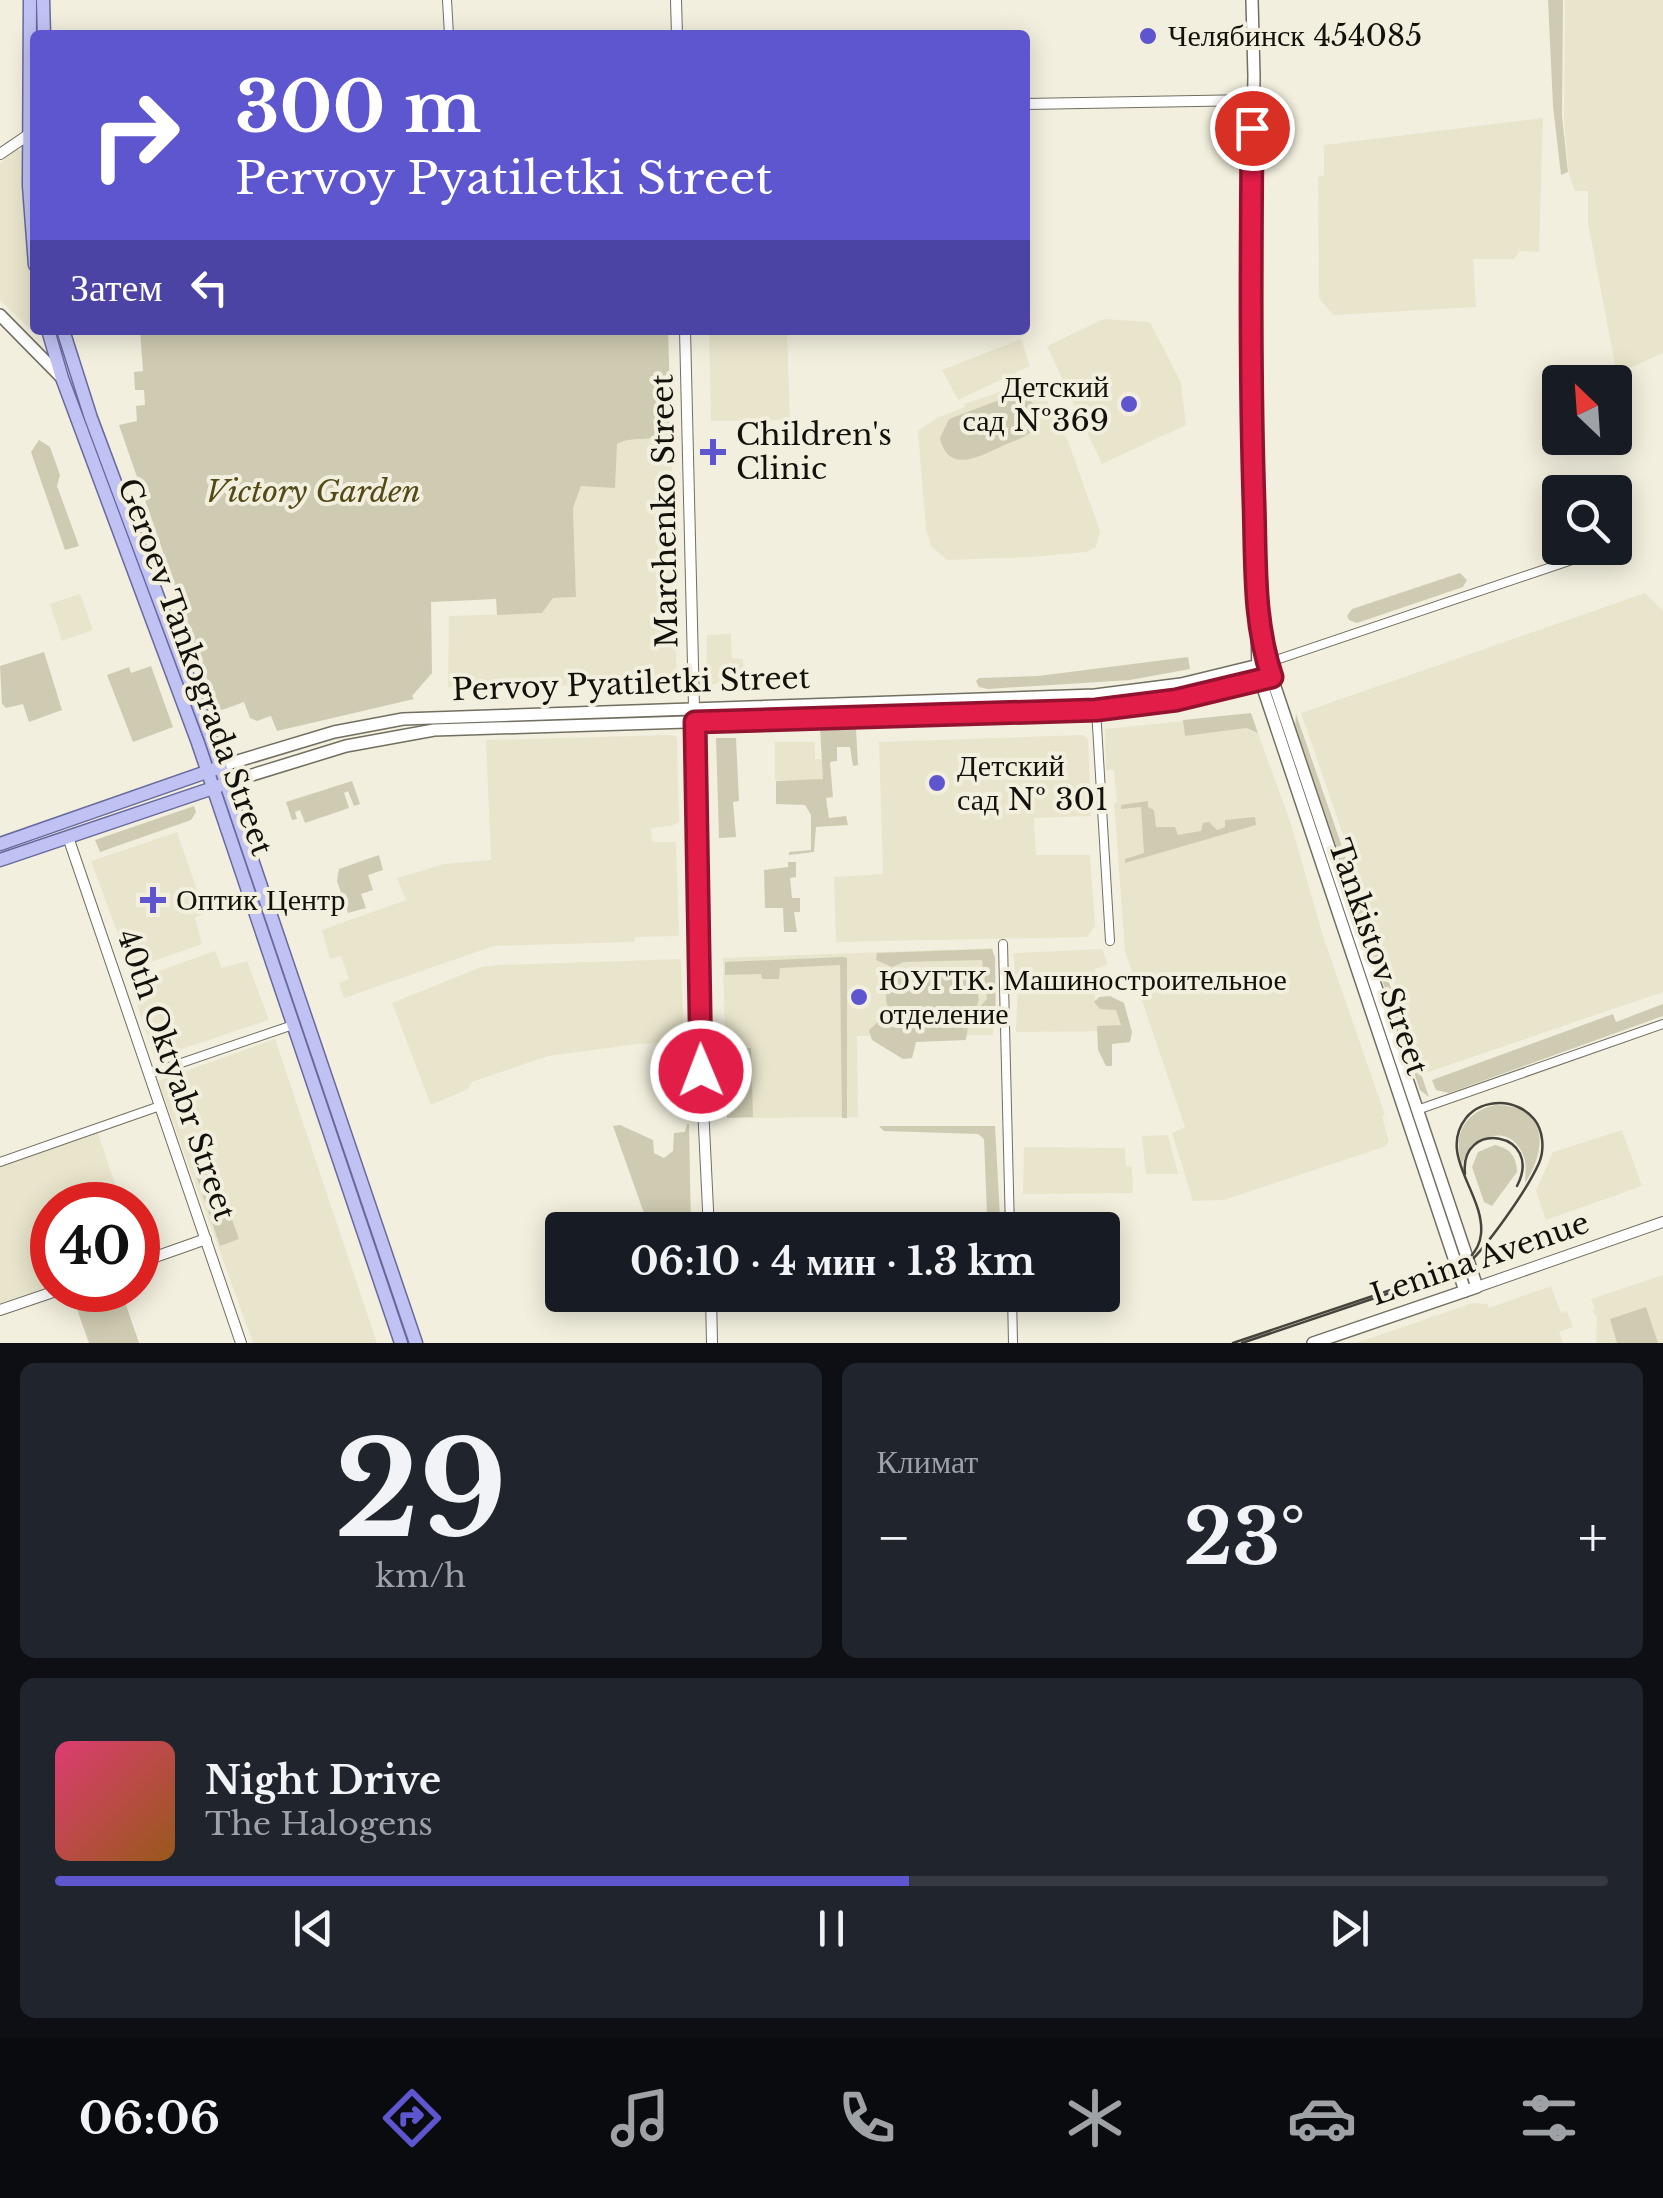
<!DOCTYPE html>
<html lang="ru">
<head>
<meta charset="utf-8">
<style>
	:root { --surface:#171b24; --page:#20242c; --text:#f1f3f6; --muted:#9ea1a6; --line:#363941; --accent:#5e56cf }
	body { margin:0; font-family:"Libre Baskerville",serif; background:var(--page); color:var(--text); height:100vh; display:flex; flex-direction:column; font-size:38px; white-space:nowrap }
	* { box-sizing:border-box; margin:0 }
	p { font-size:32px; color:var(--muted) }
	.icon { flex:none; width:55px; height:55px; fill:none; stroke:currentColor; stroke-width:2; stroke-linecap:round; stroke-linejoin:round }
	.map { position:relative; height:1343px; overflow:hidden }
	.drawer { display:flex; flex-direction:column; gap:20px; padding:20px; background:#0d0f14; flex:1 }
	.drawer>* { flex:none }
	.top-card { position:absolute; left:30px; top:30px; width:1000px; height:305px; border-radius:10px; box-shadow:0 5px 25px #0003; background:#5e56cf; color:#fff; overflow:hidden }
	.needle { width:65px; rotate:335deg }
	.tools { position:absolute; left:1542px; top:365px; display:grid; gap:20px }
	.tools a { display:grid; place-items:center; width:90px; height:90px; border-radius:10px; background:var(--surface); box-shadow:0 5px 25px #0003; font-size:50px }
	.speed { position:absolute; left:30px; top:1182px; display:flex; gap:20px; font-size:50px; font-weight:700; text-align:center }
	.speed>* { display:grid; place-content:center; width:130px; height:130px; border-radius:50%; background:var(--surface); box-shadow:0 5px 25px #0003; line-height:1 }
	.speed .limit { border:15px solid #d22; background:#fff; color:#111 }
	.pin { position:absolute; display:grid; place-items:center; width:85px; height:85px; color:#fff; margin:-42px; border:5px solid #fff; border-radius:50%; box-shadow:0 2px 10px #0007 }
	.me { position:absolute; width:110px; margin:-55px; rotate:359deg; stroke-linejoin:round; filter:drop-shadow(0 0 8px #0008) }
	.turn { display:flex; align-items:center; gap:35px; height:210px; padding:0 40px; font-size:45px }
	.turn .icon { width:130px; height:130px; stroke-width:2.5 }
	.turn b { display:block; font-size:70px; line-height:85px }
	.then { display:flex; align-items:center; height:95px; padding:0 40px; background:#0003; gap:20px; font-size:38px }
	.big { font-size:75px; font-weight:800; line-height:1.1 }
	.drawer .card { flex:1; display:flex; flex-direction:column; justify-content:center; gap:15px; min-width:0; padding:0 35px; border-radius:15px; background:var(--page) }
	.drawer .dial { align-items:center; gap:0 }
	.dial b { font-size:130px; line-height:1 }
	.song { display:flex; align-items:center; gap:30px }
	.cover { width:120px; height:120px; border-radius:15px; background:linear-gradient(135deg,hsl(340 70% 55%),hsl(30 70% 35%)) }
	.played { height:10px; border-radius:5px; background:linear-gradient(90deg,var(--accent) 55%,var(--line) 55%) }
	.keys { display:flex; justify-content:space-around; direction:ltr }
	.heat { display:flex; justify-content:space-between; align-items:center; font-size:55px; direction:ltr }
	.drawer .tiles { flex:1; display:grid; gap:20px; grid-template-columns:1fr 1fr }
	.card:last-child { grid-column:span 2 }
	.trip { position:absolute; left:545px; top:1212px; width:575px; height:100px; border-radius:10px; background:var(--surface); box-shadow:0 5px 25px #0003; font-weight:800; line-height:100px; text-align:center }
	.tab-bar { display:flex; height:160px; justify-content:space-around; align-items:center; background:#090b0e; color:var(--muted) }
	.tab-bar .icon { width:70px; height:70px }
	.tab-bar .active { color:var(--accent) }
	.tab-bar b { font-size:45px; color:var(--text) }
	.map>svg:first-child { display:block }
</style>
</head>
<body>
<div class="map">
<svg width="1663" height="1343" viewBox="0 0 1663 1343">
	<rect width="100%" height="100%" fill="#f2efde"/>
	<g fill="#e9e5cc">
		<polygon points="1565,0 1663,0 1663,353 1626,370 1616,369 1588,223 1588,191 1575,191 1569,174 1564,121"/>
		<polygon points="1543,118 1539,252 1520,251 1514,259 1473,259 1476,307 1333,315 1319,298 1318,177 1324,175 1324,145"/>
		<polygon points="17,149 22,152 35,330 41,330 36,335 0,300 0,163"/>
		<polygon points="1104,319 1150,322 1181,383 1186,425 1102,464 1047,346"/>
		<polygon points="787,330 790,420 711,421 709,331"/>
		<polygon points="1021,339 1030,366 958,400 942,370"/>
		<polygon points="1028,383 1039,385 1068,441 1100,531 1096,547 1086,552 1033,557 947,560 931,546 926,529 918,431 937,418 965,407 964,404"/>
		<polygon points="615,429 671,429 677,684 448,687 449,616 541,613 553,598 576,597 573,508 581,486"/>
		<polygon points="1645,593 1663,611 1663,992 1425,1073 1301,713"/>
		<polygon points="80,594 93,630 62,641 50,604"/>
		<polygon points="731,634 732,658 743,659 744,683 706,684 707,635"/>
		<polygon points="1245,715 1247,729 1258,733 1291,824 1323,936 1385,1115 1382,1116 1389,1142 1384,1147 1224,1200 1193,1201 1172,1133 1185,1127 1125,951 1114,803 1117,802 1114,770 1106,770 1105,729"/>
		<polygon points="670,735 676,736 677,741 679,822 671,826 651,828 652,842 676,842 679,936 635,937 634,942 494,946 344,998 339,983 349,979 341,956 330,959 322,930 406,900 397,878 444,864 491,860 486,740"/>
		<polygon points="1083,735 1088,739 1091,816 1034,818 1036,855 1090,855 1095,926 1087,937 836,942 834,877 883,874 879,742"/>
		<polygon points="775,742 815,742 815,759 824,759 824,781 775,780"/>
		<polygon points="177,832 205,913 195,918 202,944 131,969 91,861"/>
		<polygon points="993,948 993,1035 857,1036 858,1117 727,1118 723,958"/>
		<polygon points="1102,949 1108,964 1095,969 1095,1000 1119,1004 1128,1031 1016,1032 1018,981 1015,981 1014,953"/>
		<polygon points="215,951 222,968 247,961 269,1020 155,1058 137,1005 147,1001 139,978"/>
		<polygon points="681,959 684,1042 638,1044 548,1056 472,1082 468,1089 431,1105 392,1003 481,967 497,965"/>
		<polygon points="275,1039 377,1343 253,1343 158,1081"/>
		<polygon points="97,1130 122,1205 52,1205 52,1288 0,1306 0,1164"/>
		<polygon points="1622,1130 1642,1186 1546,1220 1536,1191 1553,1152"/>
		<polygon points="1168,1135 1178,1174 1146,1174 1142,1136"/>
		<polygon points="1024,1147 1125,1148 1126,1166 1132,1166 1133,1193 1023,1194"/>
		<polygon points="1663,1275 1663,1343 1596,1343 1597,1317 1592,1311 1595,1309 1591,1299"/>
		<polygon points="1551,1286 1561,1313 1567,1311 1573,1327 1559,1332 1563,1343 1356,1343 1473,1303 1487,1304 1489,1308"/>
	</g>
	<g fill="#cfcbb2">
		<polygon points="1548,0 1563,0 1562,116 1568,172 1561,175 1553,106"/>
		<path d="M140 330H668L671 429 668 430V436L663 433C651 443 632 435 617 444L615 488 581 486 573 508 576 597 553 598 542 613 497 615 496 599 431 602 432 673 412 696 414 699 277 731 271 716 257 721 250 718 244 702 222 710 217 708 119 425 137 421 136 406 145 405 144 390H135L134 372 143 371Z"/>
		<path d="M1024 395 1039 409C1039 418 1039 425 1032 431 1025 438 1013 441 1004 445 981 456 948 475 940 438L949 419 1010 396Z"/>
		<polygon points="39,440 50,447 60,475 57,486 79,546 65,550 31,452"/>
		<polygon points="1460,573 1467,580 1463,587 1357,623 1349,620 1347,616 1352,609"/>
		<polygon points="44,652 62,710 29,722 23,704 6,708 2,704 0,666"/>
		<polygon points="1188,657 1190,669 1130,680 988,689 979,687 976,681 979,678 1038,676"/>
		<polygon points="151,666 173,727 133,742 107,675 129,667 131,673"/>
		<polygon points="1251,713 1258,733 1246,728 1185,736 1183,720"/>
		<polygon points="1296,714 1429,1097 1420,1090 1295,726"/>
		<polygon points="856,728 858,765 853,766 850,747 837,747 837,761 830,762 833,797 826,798 829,818 846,816 848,825 816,827 814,852 789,855 789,852 811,850 811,815 805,805 776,804 776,781 823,779 820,729"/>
		<polygon points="716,738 736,738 739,801 733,802 736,837 719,838"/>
		<polygon points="352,781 360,804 354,806 348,791 344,793 349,808 305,823 300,810 295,812 297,819 292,820 286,802"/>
		<polygon points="1148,801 1148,807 1154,810 1156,827 1175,827 1178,835 1201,831 1203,823 1209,822 1217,830 1225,827 1225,820 1255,817 1256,825 1125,863 1125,859 1144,853 1141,807 1121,809 1121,805"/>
		<polygon points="194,806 196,812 191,820 100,852 95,840"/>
		<polygon points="379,855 383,870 368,875 373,890 361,894 366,908 348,913 337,881 339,869"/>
		<polygon points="788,862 796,862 796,877 790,878 792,898 800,898 800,912 794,912 797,932 784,932 783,908 765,908 764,870 788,867"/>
		<polygon points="992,949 995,958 996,1026 968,1026 966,1040 916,1042 912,1058 903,1059 872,1040 869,1030 878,1022 966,1022 987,999 982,960 904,962 892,967 876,960 877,953"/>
		<polygon points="843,957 847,958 847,1118 842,1118 840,965 780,968 779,979 762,979 761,974 725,975 725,962"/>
		<path d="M963 976C978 984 986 1003 969 1015 961 1021 948 1019 938 1019 915 1020 880 1024 887 990L899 978Z"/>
		<polygon points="1110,996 1124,1003 1132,1032 1130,1042 1112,1044 1112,1066 1106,1066 1098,1050 1097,1026 1121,1025 1116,1010 1100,1009 1094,1002 1099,997"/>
		<polygon points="1663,1004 1663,1016 1449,1093 1436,1090 1432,1080 1613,1014 1616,1022"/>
		<polygon points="725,1048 751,1048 753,1117 727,1118"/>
		<path d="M1495 1105C1548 1105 1548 1148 1525 1183 1525 1175 1527 1165 1524 1157 1511 1121 1473 1135 1462 1164 1452 1135 1465 1112 1495 1105Z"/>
		<polygon points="687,1124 689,1124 691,1230 650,1230 613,1126 620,1125 653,1140 654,1153 664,1158 673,1151 674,1133 685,1132"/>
		<polygon points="879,1126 995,1126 1000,1217 987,1214 984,1139 978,1134 884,1131"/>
		<path d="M1495 1145C1511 1149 1516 1156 1517 1172L1492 1206 1484 1202 1472 1167 1478 1152Z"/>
		<polygon points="208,1171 214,1181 218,1180 239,1239 220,1246 196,1175"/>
		<polygon points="95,1290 121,1290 139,1343 89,1343 73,1298"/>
		<polygon points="1646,1307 1658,1343 1617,1343 1610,1319"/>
	</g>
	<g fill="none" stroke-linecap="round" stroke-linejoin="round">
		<g stroke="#726f60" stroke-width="10">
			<g id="minor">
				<polyline points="447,0 449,35"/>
				<polyline points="1267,663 1578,558"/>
				<polyline points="1096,709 1110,941"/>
				<polyline points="1003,944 1010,1230"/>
				<polyline points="149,1074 293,1025"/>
				<polyline points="1417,1110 1663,1024"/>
				<polyline points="0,1162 160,1106"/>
				<polyline points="1012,1295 1013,1343"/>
			</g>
		</g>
		<g stroke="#726f60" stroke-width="12">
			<g id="tertiary">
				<polyline points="676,0 677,35"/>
				<polyline points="1025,104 1253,100"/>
				<polyline points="0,154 31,133"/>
				<polyline points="685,330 694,707"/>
				<polyline points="695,721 700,1045 709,1230"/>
				<polyline points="68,837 241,1343"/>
				<polyline points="138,1263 206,1239"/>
				<polyline points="1477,1287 1663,1222"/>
				<polyline points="711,1295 712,1343"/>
				<polyline points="0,1310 59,1290"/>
			</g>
		</g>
		<g stroke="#726f60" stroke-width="14">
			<g id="secondary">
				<polyline points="1252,0 1254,76 1250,289 1258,673 1465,1291"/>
				<polyline points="0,315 62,378"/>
				<polyline points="1269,669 1477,1287 1313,1343"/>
				<polyline points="221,766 334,732 403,719 1095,695 1181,684 1267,663"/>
				<polyline points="226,783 346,746 434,730 1096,709 1176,701 1272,677"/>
			</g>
		</g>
		<g stroke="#68699d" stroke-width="15">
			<g id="primary">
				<polyline points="30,0 29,186 35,265"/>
				<polyline points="43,0 44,35"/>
				<polyline points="48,330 62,378 198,743 401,1343"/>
				<polyline points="63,330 91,418 211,739 416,1343"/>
				<polyline points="0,844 215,769"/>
				<polyline points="0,860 219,786"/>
			</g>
		</g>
		<use href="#minor" stroke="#fff" stroke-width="8"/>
		<use href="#tertiary" stroke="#fff" stroke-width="10"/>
		<use href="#secondary" stroke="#fff" stroke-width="11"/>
		<use href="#primary" stroke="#c0c2f3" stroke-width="12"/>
		<g stroke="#46443c" stroke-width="2.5">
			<path d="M1465 1174C1459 1118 1545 1132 1517 1186"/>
			<path d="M1233 1343 1447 1271C1464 1264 1479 1254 1481 1234 1485 1194 1437 1155 1466 1118 1474 1108 1487 1103 1500 1103 1512 1103 1526 1109 1534 1119 1543 1130 1545 1149 1539 1163 1527 1190 1490 1242 1469 1263L1458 1270 1242 1343"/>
		</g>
	</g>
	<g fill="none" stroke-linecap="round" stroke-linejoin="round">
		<g stroke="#92132f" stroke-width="25">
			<path id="route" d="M701 1071 695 722 1096 710 1176 700 1272 677C1253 621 1256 561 1254 503 1250 378 1251 253 1252 128"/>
		</g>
		<use href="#route" stroke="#e11d48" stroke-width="18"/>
	</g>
	<g fill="#5e56cf" stroke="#f2efde" stroke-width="4">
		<circle cx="1148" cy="36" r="10"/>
		<circle cx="1129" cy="404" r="10"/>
		<path d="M708 437h10v10h10v10h-10v10h-10v-10h-10v-10h10z"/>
		<circle cx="937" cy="783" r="10"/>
		<path d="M148 885h10v10h10v10h-10v10h-10v-10h-10v-10h10z"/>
		<circle cx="859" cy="997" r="10"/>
	</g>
	<g text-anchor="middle" stroke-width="8" stroke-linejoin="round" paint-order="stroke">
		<g font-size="30" fill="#12110b" stroke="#f2efde" text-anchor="start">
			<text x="1168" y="46">Челябинск 454085</text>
			<text x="1109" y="397" text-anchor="end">Детский<tspan x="1109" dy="34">сад №369</tspan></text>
			<text x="736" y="445">Children's<tspan x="736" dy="34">Clinic</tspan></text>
			<text x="957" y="776">Детский<tspan x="957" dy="34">сад № 301</tspan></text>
			<text x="176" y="910">Оптик Центр</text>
			<text x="879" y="990">ЮУГТК. Машиностроительное<tspan x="879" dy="34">отделение</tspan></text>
		</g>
		<g font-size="30" font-style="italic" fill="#534a17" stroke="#f2efde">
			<text x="313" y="502">Victory Garden</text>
		</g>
		<g font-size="30" fill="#12110b" stroke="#f2efde">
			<text transform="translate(665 511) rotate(-91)" y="10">Marchenko Street</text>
			<text transform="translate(195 667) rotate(70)" y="10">Geroev Tankograda Street</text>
			<text transform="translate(631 684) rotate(-2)" y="10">Pervoy Pyatiletki Street</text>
			<text transform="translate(1378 957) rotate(71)" y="10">Tankistov Street</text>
			<text transform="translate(176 1075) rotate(71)" y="10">40th Oktyabr Street</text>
			<text transform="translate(1480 1259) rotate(-19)" y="10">Lenina Avenue</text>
		</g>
	</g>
</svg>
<div class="tools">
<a><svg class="needle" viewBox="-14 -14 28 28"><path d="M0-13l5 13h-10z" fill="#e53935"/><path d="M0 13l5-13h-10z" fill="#9ea1a6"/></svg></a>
<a><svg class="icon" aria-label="search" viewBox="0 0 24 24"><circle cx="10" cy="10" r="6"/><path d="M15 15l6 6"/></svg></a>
</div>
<div class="speed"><div class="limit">40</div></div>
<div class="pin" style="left:1252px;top:128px;background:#d93025"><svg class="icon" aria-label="arrive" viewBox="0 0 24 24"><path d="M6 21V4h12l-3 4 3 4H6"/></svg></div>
<svg class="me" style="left:701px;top:1071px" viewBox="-20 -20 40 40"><circle r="17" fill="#e11d48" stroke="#fff" stroke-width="3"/><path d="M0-11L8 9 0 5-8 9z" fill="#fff"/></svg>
<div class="trip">06:10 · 4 мин · 1.3 km</div>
<div class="top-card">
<div class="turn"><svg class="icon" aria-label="right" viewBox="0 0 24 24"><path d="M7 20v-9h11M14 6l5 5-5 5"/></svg><div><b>300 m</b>Pervoy Pyatiletki Street</div></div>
<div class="then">Затем<svg class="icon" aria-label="left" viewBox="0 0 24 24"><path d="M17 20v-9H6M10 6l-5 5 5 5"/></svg></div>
</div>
</div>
<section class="drawer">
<div class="tiles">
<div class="card dial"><b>29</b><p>km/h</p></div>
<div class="card"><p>Климат</p>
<div class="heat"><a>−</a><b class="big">23°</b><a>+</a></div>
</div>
<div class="card">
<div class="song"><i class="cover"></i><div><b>Night Drive</b><p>The Halogens</p></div></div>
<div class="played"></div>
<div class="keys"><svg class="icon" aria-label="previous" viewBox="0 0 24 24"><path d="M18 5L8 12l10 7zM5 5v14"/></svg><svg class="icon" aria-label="pause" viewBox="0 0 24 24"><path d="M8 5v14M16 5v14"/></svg><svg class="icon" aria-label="next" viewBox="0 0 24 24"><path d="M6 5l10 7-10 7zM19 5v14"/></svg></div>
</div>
</div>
</section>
<nav class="tab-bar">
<b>06:06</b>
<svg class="icon active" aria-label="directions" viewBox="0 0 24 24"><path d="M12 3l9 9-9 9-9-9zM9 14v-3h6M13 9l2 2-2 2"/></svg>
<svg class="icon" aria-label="music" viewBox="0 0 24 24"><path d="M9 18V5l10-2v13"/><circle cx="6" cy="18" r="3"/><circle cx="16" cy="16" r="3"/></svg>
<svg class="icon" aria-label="phone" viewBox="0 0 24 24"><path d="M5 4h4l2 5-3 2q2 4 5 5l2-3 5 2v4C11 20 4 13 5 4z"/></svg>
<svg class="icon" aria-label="climate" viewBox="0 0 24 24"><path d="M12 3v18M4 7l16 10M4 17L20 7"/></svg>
<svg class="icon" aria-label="car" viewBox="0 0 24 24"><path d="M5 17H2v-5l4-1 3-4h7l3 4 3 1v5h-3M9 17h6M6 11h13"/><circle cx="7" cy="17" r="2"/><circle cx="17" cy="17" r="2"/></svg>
<svg class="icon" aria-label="filters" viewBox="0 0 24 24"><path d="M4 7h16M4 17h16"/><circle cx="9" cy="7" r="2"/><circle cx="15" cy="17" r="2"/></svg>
</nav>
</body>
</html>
